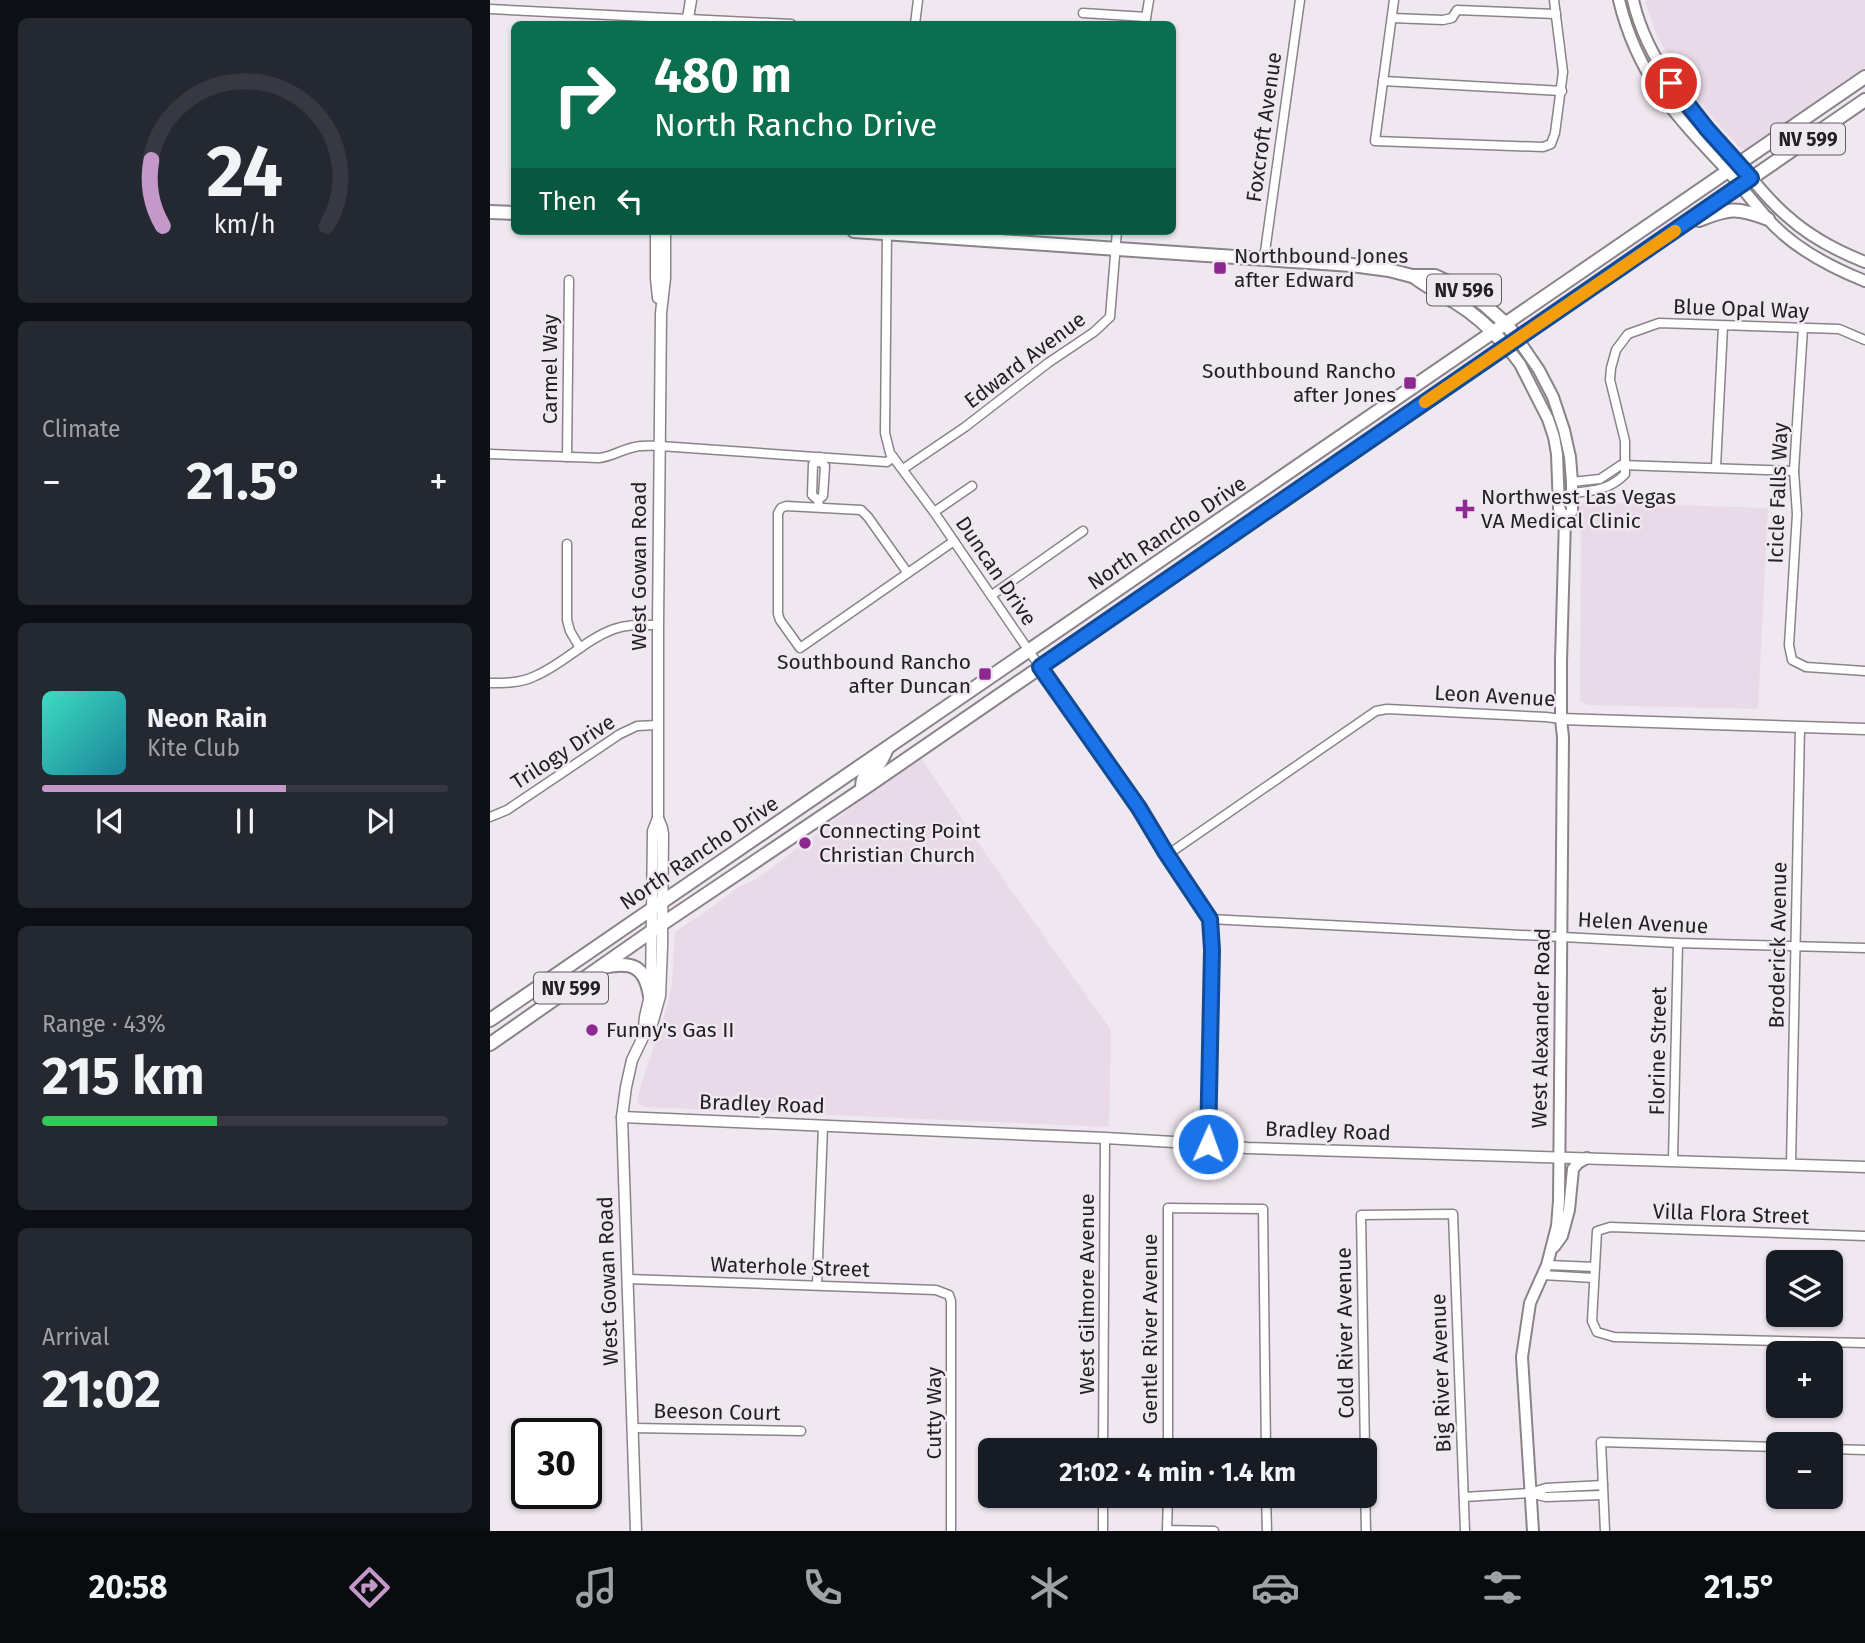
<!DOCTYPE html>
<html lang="en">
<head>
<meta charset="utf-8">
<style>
	:root { --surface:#171b24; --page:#242831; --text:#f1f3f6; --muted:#9ea1a6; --line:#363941; --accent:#c498c8 }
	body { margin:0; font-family:"Fira Sans",sans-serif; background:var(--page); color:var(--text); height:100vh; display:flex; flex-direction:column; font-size:26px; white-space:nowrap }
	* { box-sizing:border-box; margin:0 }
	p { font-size:23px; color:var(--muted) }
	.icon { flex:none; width:38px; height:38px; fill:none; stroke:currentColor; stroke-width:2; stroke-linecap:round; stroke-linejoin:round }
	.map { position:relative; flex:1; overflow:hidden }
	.drawer { display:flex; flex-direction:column; gap:18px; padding:18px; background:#0d0f14; width:490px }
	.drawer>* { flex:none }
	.guide { position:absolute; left:21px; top:21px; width:665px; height:214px; border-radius:10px; box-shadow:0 2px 5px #0004; background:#0b6e4f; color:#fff; overflow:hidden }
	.controls { position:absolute; left:1276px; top:1250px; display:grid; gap:14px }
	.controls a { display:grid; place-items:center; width:77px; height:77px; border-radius:10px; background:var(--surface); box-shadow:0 2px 5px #0004; font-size:35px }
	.speed { position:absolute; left:21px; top:1418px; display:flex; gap:14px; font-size:35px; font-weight:700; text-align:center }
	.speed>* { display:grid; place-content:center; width:91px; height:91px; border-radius:50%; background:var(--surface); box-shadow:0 2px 5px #0004; line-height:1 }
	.speed .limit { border:4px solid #111; border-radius:10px; background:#fff; color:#111 }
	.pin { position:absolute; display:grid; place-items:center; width:60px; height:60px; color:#fff; margin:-30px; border:4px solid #fff; border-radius:50%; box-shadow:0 2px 7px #0007 }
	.me { position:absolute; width:77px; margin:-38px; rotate:2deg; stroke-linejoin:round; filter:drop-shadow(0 0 5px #0008) }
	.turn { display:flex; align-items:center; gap:24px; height:147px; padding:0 28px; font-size:32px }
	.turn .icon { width:91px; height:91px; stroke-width:2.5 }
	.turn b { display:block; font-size:49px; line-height:60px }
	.then { display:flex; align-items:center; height:66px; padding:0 28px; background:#0003; gap:14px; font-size:26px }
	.big { font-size:52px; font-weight:700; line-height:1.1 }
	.drawer .tile { flex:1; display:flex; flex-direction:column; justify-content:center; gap:10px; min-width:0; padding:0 24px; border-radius:10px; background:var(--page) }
	.drawer .dial { align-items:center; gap:0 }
	.dial svg { height:182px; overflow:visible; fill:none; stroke:var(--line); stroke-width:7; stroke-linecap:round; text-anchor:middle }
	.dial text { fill:var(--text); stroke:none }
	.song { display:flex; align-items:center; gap:21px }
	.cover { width:84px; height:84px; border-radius:10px; background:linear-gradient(135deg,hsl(170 70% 55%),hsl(190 70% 35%)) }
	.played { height:7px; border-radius:4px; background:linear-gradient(90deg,var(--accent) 60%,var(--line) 60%) }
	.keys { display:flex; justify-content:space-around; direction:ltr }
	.heat { display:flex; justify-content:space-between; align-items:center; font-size:38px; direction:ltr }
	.charge { height:10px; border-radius:5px; background:linear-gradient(90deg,#34c759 43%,var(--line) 0) }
	.trip { position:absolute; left:488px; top:1438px; width:399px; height:70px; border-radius:10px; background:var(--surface); box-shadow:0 2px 5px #0004; font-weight:700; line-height:70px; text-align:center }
	.tab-bar { display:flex; height:112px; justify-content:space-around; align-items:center; background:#090b0e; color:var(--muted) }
	.tab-bar .icon { width:49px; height:49px }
	.tab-bar .active { color:var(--accent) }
	.tab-bar b { font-size:32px; color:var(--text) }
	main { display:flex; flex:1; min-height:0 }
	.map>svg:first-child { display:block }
</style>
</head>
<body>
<main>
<section class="drawer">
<div class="tile dial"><svg viewBox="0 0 100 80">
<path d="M14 69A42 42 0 1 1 86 69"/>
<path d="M14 69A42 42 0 0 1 9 40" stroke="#c498c8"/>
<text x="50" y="56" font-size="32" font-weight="700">24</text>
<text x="50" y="72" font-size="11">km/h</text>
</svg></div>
<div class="tile"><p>Climate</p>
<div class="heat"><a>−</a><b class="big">21.5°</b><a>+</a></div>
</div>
<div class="tile">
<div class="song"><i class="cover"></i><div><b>Neon Rain</b><p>Kite Club</p></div></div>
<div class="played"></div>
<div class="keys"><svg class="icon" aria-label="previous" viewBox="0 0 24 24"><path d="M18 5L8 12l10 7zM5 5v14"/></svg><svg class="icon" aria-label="pause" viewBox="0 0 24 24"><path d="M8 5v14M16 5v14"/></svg><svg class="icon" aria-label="next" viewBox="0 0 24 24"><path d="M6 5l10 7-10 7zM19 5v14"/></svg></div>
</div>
<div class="tile"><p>Range · 43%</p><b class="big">215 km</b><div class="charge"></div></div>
<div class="tile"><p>Arrival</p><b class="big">21:02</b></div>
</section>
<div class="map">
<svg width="1375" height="1531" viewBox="0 0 1375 1531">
	<rect width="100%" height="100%" fill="#f0e8f0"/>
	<g fill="#e8dae8">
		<polygon points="1158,0 1375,0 1375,67 1255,149 1250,148 1210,104 1189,77 1165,31 1155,2"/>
		<polygon points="1088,502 1278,508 1268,709 1097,705 1090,700 1091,541"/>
		<polygon points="431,758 509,873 621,1030 619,1127 155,1107 150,1105 147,1100 154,1075 172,1024 182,985 185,932 218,910 248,887 265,880 366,804"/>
	</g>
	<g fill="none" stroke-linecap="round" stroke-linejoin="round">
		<g stroke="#8a838a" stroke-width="11">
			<g id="minor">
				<polyline points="904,0 885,141 1053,147 1061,144 1065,133 1073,72 1064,0"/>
				<polyline points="0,9 301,24"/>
				<polyline points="593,13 656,17"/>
				<polyline points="902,18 953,20 962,18 967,10 1066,14"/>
				<polyline points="425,24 428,0"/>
				<polyline points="655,24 659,0"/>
				<polyline points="893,81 1072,91"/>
				<polyline points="397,231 395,433 400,453 444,512 550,667 649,808 676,853 706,897 720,919 722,950 718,1144"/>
				<polyline points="774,259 810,0"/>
				<polyline points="1313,328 1304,471 1307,514 1299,645 1302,660 1316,667 1375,671"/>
				<path d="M0 454 109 458C122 457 132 449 145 447 153 445 161 446 170 446L397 462 403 457"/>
				<polyline points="77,457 79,280"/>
				<polyline points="1226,467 1233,326"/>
				<polyline points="413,469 475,427 558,363 604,332 620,317 627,231"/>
				<polyline points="1082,482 1110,479 1131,465 1304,471"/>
				<path d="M1082 493C1103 491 1120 490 1135 474V441L1120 380 1121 368 1126 350 1138 334 1169 323 1349 329 1375 340"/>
				<polyline points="328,500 322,495 323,464 330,461"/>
				<polyline points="329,507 328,500 333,496 335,466 330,461 330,457"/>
				<polyline points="444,512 482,486"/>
				<polyline points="77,544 77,620 80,631 90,648"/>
				<polyline points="417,572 378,517 371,510 296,506 291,508 288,513 288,614 290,620 310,648 464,541"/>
				<polyline points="502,595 593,531"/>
				<path d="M0 683C15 683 30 683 43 677 73 665 94 640 124 629 138 624 153 625 168 625"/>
				<polyline points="0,817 17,810 130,734 147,726 168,725"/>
				<polyline points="677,855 886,711 897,709 1056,717 1071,719"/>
				<polyline points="720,919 1188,943 1375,948"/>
				<polyline points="1183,1160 1188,943"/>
				<polyline points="1301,1164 1310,727"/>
				<polyline points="1375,1236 1120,1227 1107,1231 1102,1321 1107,1332 1124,1337 1375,1343"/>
				<polyline points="1057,1265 1105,1267"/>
				<polyline points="1053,1275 1104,1278"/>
				<polyline points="138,1279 446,1290 459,1295 461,1301 461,1531"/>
				<polyline points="327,1285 333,1126"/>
				<polyline points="142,1428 311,1431"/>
				<polyline points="1340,1449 1375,1450"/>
				<polyline points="613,1451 615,1138"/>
				<polyline points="678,1451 678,1208 773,1209 776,1451"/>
				<polyline points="875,1451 871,1215 963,1214 975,1531"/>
				<polyline points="875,1484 876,1531"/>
				<polyline points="1040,1493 1056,1497 1113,1495"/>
				<polyline points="678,1496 677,1530 724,1531"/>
				<polyline points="776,1496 777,1531"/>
				<polyline points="974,1497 1040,1493 1056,1488 1113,1485"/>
				<polyline points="613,1531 613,1496"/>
				<polyline points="1115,1531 1111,1442 1288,1447"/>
			</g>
		</g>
		<g stroke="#8a838a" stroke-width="13">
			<g id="tertiary">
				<polyline points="197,24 201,0"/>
				<polyline points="166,231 166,278 168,298"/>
				<polyline points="1071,719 1375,729"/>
				<path d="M155 1033C152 1019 159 1005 161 990L163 831 168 818V625L171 313 175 278V231"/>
				<polyline points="132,1117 615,1138 718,1144 757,1148 1375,1167"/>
				<polyline points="146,1531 132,1117 136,1087 142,1060 155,1033 161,1028 170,996 172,946 173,834 172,828 168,818"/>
			</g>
		</g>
		<g stroke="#8a838a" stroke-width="14">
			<g id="secondary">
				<path d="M1129 0C1147 75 1185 115 1236 169 1250 185 1263 202 1277 218 1302 247 1340 267 1375 281"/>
				<path d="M1143 0C1158 66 1206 116 1250 165 1265 182 1279 201 1297 216 1319 236 1347 251 1375 262"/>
				<polyline points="1027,338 1049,370 1063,397 1074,430 1080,457 1082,482 1082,511 1075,519"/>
				<polyline points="1016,346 1030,364 1058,419 1064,437 1067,454 1069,508 1075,519 1071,661 1071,719 1073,737 1069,1201 1067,1226 1057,1265 1040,1303 1032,1357 1043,1531"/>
				<polyline points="1064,1247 1072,1236 1079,1210 1083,1169 1088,1163 1097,1158"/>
			</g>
		</g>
		<g stroke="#8a838a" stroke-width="16">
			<g id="primary">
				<polyline points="0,212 24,213"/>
				<path d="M1209 220C1239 208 1247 207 1278 219"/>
				<polyline points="364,231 862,265 899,270 922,276 945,276 973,289 996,306 1016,324 1027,338"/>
				<path d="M923 276C937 287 950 293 965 302 985 314 1001 329 1016 346"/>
				<path d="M372 789C372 772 378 775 388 765 392 761 394 754 397 749"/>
				<path d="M114 967C142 961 155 966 160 996"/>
				<polyline points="0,1020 1375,77"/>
				<polyline points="0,1044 172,924 382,783 1375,100"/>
			</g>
		</g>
		<use href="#minor" stroke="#fff" stroke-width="8"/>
		<use href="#tertiary" stroke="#fff" stroke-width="10"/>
		<use href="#secondary" stroke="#fff" stroke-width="10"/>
		<use href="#primary" stroke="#fff" stroke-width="12"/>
	</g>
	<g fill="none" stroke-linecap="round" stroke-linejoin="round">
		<g stroke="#114b97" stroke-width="18">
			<polyline id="route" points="718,1144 722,950 720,919 676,853 649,808 550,667 1261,178 1217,129 1181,83"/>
		</g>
		<use href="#route" stroke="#1a73e8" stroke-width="12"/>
		<polyline stroke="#f59e0b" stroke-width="12" points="935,402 1185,231"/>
	</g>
	<g fill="#8c2890" stroke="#f0e8f0" stroke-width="2.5">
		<rect x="723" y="261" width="14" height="14" rx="3.5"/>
		<rect x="913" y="376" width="14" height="14" rx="3.5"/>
		<path d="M971.5 498.5h7v7h7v7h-7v7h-7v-7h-7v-7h7z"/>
		<rect x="488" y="667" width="14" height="14" rx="3.5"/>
		<circle cx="315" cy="843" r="7"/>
		<circle cx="102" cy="1030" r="7"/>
	</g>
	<g text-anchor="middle" stroke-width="5" stroke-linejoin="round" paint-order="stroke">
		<g fill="#f0e8f0" stroke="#605c60" stroke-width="2">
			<rect x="1281" y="123.5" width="74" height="31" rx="5"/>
			<rect x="937" y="274.5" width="74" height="31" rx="5"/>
			<rect x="44" y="972.5" width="74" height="31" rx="5"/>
		</g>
		<g font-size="19" font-weight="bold" fill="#232023">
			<text x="1318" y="146">NV 599</text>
			<text x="974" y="297">NV 596</text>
			<text x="81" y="995">NV 599</text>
		</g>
		<g font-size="21" fill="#232023" stroke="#f0e8f0">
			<text transform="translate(774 127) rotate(-82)" y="7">Foxcroft Avenue</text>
			<text transform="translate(1251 309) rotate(2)" y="7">Blue Opal Way</text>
			<text transform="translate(535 360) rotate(-37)" y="7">Edward Avenue</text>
			<text transform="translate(60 369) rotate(-90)" y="7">Carmel Way</text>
			<text transform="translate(1288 493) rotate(-88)" y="7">Icicle Falls Way</text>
			<text transform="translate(677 533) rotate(-34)" y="7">North Rancho Drive</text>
			<text transform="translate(149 566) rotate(-90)" y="7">West Gowan Road</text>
			<text transform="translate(506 571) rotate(56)" y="7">Duncan Drive</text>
			<text transform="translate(1005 696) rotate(3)" y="7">Leon Avenue</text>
			<text transform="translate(73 752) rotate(-33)" y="7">Trilogy Drive</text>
			<text transform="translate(209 853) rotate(-34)" y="7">North Rancho Drive</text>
			<text transform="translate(1153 923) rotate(3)" y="7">Helen Avenue</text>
			<text transform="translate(1288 945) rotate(-89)" y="7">Broderick Avenue</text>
			<text transform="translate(1051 1028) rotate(-89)" y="7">West Alexander Road</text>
			<text transform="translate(1168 1051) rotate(-89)" y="7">Florine Street</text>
			<text transform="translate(272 1104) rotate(2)" y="7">Bradley Road</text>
			<text transform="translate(838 1131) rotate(2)" y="7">Bradley Road</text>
			<text transform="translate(1241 1214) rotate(2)" y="7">Villa Flora Street</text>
			<text transform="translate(300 1267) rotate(2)" y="7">Waterhole Street</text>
			<text transform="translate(118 1281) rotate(-92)" y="7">West Gowan Road</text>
			<text transform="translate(597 1294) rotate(-90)" y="7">West Gilmore Avenue</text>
			<text transform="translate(660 1329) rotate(-90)" y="7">Gentle River Avenue</text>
			<text transform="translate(855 1333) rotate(-91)" y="7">Cold River Avenue</text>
			<text transform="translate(951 1373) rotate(-92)" y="7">Big River Avenue</text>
			<text transform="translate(227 1412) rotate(1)" y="7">Beeson Court</text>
			<text transform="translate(444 1413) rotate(-90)" y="7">Cutty Way</text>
		</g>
		<g font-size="21" fill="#232023" stroke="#f0e8f0" text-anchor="start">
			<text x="744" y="263">Northbound Jones<tspan x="744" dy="24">after Edward</tspan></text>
			<text x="906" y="378" text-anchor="end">Southbound Rancho<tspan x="906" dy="24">after Jones</tspan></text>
			<text x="991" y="504">Northwest Las Vegas<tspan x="991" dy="24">VA Medical Clinic</tspan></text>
			<text x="481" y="669" text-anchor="end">Southbound Rancho<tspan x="481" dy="24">after Duncan</tspan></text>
			<text x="329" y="838">Connecting Point<tspan x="329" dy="24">Christian Church</tspan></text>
			<text x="116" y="1037">Funny's Gas II</text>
		</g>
	</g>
</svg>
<div class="controls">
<a><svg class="icon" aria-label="layers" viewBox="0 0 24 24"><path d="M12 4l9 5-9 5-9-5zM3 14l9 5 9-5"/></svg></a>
<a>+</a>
<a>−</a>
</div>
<div class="speed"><div class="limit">30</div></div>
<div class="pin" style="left:1181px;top:83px;background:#d93025"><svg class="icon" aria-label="arrive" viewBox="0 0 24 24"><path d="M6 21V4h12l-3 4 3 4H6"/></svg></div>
<svg class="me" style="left:718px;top:1144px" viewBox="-20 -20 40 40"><circle r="17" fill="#1a73e8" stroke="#fff" stroke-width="3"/><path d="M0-11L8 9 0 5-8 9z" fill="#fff"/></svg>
<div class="trip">21:02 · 4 min · 1.4 km</div>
<div class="guide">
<div class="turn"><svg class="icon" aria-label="right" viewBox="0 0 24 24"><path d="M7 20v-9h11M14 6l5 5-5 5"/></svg><div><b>480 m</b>North Rancho Drive</div></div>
<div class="then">Then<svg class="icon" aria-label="left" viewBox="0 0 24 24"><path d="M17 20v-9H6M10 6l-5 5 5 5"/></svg></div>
</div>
</div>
</main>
<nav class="tab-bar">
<b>20:58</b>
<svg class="icon active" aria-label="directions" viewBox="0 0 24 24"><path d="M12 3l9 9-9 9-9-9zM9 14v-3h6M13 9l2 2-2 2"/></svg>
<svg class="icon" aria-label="music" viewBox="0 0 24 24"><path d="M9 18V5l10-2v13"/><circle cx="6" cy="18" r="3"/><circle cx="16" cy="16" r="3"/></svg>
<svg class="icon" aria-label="phone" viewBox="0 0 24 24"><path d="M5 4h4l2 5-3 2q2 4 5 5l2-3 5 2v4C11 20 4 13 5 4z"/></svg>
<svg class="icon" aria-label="climate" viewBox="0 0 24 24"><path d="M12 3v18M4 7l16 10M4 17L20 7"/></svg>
<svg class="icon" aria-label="car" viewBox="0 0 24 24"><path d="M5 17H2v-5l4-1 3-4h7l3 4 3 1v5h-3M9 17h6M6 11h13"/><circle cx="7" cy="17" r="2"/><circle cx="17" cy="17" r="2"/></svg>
<svg class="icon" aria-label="filters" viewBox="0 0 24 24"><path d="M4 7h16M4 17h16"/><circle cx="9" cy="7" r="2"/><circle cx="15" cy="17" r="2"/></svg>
<b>21.5°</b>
</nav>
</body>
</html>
